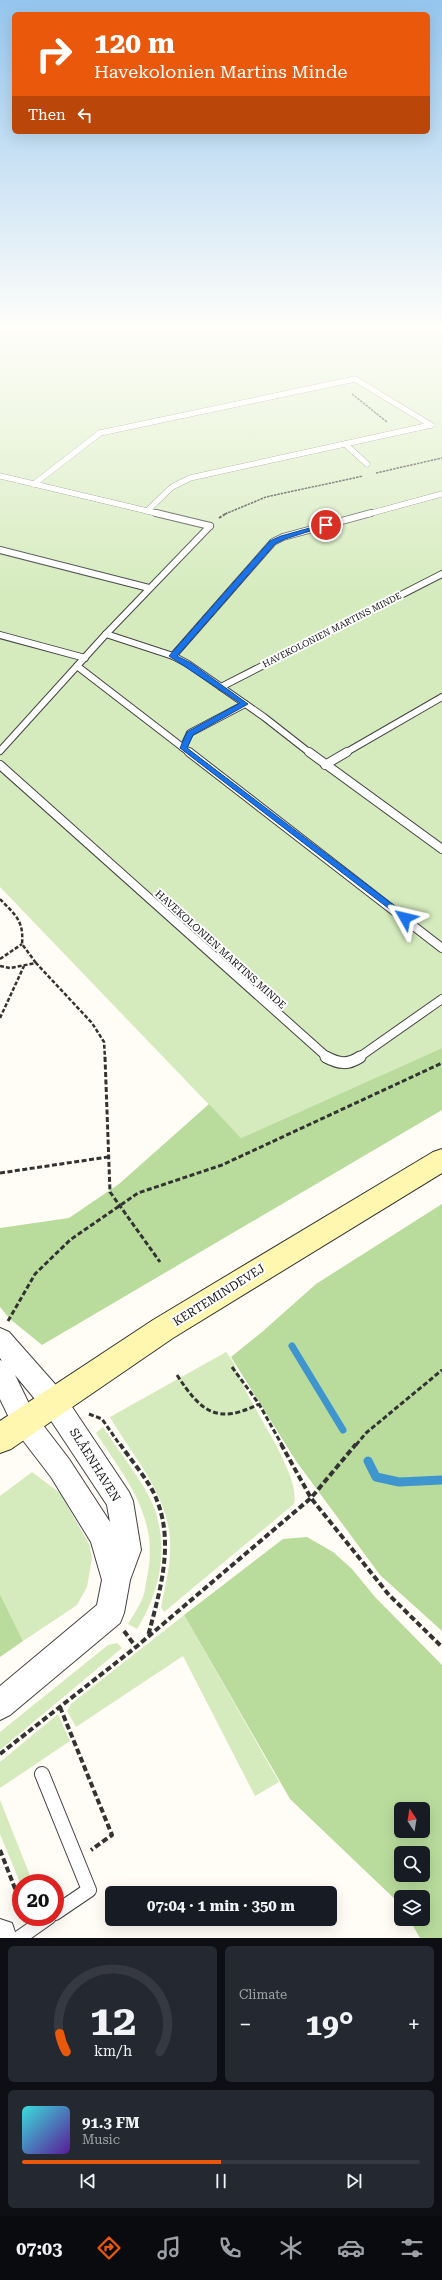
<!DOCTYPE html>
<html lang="en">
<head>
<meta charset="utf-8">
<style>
	:root { --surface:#171b24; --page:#242831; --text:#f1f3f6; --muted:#9ea1a6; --line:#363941; --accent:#ea580c }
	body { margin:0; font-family:"Roboto Serif",serif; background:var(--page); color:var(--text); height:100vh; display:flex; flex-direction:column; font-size:15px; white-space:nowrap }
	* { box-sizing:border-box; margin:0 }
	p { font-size:13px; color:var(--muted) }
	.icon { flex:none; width:22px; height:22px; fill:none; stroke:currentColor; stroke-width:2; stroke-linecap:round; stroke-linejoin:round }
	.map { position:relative; height:1938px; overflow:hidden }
	.details { display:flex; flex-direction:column; gap:8px; padding:8px; background:#0d0f14; flex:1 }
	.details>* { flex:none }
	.banner { position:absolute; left:12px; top:12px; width:418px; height:122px; border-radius:6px; box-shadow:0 4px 16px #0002; background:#ea580c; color:#fff; overflow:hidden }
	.needle { width:26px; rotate:348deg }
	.fabs { position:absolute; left:394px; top:1802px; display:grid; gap:8px }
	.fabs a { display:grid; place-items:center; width:36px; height:36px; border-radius:6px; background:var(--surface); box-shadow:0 4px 16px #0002; font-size:20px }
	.speed { position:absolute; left:12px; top:1874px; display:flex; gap:8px; font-size:20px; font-weight:700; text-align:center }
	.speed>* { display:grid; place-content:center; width:52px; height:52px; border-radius:50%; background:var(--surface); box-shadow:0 4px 16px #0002; line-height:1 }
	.speed .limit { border:6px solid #d22; background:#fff; color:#111 }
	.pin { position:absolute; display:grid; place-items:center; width:34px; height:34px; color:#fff; margin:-17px; border:2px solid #fff; border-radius:50%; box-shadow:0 1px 4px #0007 }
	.me { position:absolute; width:44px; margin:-22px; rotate:307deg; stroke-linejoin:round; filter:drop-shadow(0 0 3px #0008) }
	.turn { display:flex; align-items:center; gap:14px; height:84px; padding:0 16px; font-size:18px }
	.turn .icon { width:52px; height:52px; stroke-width:2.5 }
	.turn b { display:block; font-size:28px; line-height:34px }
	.then { display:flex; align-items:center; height:38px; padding:0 16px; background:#0003; gap:8px; font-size:15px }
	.big { font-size:30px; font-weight:700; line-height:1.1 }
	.details .tile { flex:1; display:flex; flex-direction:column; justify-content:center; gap:6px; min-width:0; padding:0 14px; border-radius:6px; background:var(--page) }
	.details .dial { align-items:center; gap:0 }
	.dial svg { height:104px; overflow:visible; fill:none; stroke:var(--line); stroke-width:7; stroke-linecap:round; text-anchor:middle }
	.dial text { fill:var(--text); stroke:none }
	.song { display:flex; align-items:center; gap:12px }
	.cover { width:48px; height:48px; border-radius:6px; background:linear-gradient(135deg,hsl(180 70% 55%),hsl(270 70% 35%)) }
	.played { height:4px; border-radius:2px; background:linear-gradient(90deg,var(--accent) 50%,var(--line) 50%) }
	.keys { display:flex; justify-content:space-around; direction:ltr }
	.heat { display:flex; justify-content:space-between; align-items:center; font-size:22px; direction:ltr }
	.details .tiles { flex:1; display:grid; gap:8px; grid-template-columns:1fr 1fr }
	.tile:last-child { grid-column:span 2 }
	.trip { position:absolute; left:105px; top:1886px; width:232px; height:40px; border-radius:6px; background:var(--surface); box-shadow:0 4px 16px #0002; font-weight:700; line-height:40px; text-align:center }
	.tab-bar { display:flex; height:64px; justify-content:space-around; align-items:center; background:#090b0e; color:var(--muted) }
	.tab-bar .icon { width:28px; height:28px }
	.tab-bar .current { color:var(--accent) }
	.tab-bar b { font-size:18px; color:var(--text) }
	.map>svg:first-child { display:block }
</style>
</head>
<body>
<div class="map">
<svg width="442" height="1938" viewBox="0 0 442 1938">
	<rect width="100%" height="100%" fill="#fffdf5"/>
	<g fill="#d5ebbd">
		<polygon points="0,326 442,326 442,1048 241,1138 0,887"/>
		<path d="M226 1352C235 1362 238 1375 244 1387 256 1414 301 1477 294 1504L164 1612 161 1607C166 1582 173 1556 169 1531 163 1488 131 1454 110 1417Z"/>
		<path d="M103 1427C118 1451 146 1484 155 1510 169 1552 159 1593 137 1629L128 1624C133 1615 139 1607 143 1597 145 1591 146 1583 147 1577 160 1518 126 1479 96 1433Z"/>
		<polygon points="32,1472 60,1493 89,1544 92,1558 87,1587 77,1605 23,1641 0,1594 0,1496"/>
		<polygon points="184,1615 279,1782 255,1796 183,1656 76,1727 67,1711 71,1704"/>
		<polygon points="117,1643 122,1648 0,1750 0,1732 108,1645"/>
		<polygon points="58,1714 70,1741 0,1788 0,1762"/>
		<polygon points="0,1800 33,1883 21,1883 21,1885 0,1834"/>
	</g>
	<g fill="#b9dc9c" fill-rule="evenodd">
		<polygon points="442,1048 442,1110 42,1345 10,1319 0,1307 0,1228 69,1218 119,1184 209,1104 241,1138"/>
		<polygon points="442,1204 442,1631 380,1575 296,1461 231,1357 262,1332 316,1284"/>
		<path d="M307 1537 333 1552 352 1569 375 1597 442 1665V1938H420L409 1919H423V1897H401V1905L290 1799 184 1615 283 1539ZM401 1809H423V1831H401ZM401 1853H423V1875H401Z"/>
		<polygon points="0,1594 23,1641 0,1657"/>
	</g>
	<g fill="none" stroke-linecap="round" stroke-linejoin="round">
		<polyline stroke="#3f96cf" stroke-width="7" points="292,1346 343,1430"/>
		<polyline stroke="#3f96cf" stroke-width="9" points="368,1461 376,1477 399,1482 442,1480"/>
		<g stroke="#444" stroke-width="6">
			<g id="service-far4">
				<polyline points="345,444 367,464"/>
				<polyline points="0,476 160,514"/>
				<polyline points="34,484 100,433 355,379 431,425"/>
				<polyline points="147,511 172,487 190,478 431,425"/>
				<polyline points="368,514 442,494"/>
			</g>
		</g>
		<g stroke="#444" stroke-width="8">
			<g id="service-far3">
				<polyline points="156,513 210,526"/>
				<polyline points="0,550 149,588"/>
				<polyline points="106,634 210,526"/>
				<polyline points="0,635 85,658"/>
				<polyline points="173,656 273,542 283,537 371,513"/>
				<polyline points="77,666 190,753"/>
				<polyline points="221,687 442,574"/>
				<polyline points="183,748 190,733 245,704"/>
				<polyline points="0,751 106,634 173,656 188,664 264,717 310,753"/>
				<polyline points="345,753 442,697"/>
			</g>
		</g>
		<g stroke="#444" stroke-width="10">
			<g id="service-far2">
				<polyline points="189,752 442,948"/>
				<polyline points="309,752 442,849"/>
				<polyline points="0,765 328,1058"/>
				<polyline points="325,765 347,752"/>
				<polyline points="358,1058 442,999"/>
			</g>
		</g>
		<g stroke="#444" stroke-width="13">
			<path id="service-far1" d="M326 1057C339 1064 348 1065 360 1057"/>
		</g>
		<g stroke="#444" stroke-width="16">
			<g id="service">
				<polyline points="42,1774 89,1890 55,1913"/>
				<polyline points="19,1938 49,1917"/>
			</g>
		</g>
		<g stroke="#444" stroke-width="2">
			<g id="minor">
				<path d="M0 1328 9 1332 62 1392 129 1492 133 1501 141 1550 130 1580 124 1613 120 1623 10 1715 0 1720V1686L97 1605 102 1580 91 1542 51 1477 15 1430 0 1399V1360L2 1361 0 1358ZM15 1375 44 1410 107 1505 110 1522 69 1459 33 1412Z"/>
				<polygon points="0,1919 12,1923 17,1938 0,1938"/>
			</g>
		</g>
		<g stroke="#333" stroke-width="2">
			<polygon id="secondary" points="442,1149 442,1173 173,1338 11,1449 0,1453 0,1421 153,1320 433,1152"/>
		</g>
		<g stroke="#333" stroke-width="1.5" stroke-dasharray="2.5 1" stroke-linecap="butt">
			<polyline points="352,394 387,422"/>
			<polyline points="376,473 442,458"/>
			<polyline points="225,514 266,497 363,476"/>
		</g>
		<polyline stroke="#333" stroke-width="2" stroke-dasharray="3 1.5" stroke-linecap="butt" points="219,518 227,513"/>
		<g stroke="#333" stroke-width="2.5" stroke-dasharray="4 2" stroke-linecap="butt">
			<path d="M0 899C15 915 24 920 22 944L36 963"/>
			<polyline points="0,959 22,944"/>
			<polyline points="0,966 10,968 36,963 92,1023 104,1042 105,1058"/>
			<polyline points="0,1018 24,966"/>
		</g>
		<g stroke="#333" stroke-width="3" stroke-dasharray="5 2.5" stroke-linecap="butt">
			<polyline points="105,1057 110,1192 160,1262"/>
			<polyline points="0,1173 108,1157"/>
			<polyline points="8,1321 35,1274 70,1240 138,1193 222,1165 442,1063"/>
			<polyline points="232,1367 259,1404 282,1445"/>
			<path d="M177 1375C201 1412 217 1425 259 1404"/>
			<polyline points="89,1414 102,1419 120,1445"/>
			<polyline points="356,1445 366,1433 442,1370"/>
		</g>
		<g stroke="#333" stroke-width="4" stroke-dasharray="6 3" stroke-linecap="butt">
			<path d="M120 1444C130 1459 150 1482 156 1498 175 1543 160 1591 148 1636"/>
			<polyline points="281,1444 311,1498 389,1595 442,1647"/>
			<polyline points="124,1631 136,1647 311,1498 356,1444"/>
			<polyline points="60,1707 112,1835 91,1850"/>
			<polyline points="0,1754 136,1647"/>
			<polyline points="0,1850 21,1904"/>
		</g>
		<use href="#service-far4" stroke="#fff" stroke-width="5.5"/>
		<use href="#service-far3" stroke="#fff" stroke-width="6"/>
		<use href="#service-far2" stroke="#fff" stroke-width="8"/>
		<use href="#service-far1" stroke="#fff" stroke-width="11"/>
		<use href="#service" stroke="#fff" stroke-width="14"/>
		<use href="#minor" fill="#fff" fill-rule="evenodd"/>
		<use href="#secondary" fill="#fff6b0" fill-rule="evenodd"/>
	</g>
	<linearGradient id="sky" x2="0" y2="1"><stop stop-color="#95c6ee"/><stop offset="0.55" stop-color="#fffefa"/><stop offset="1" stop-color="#fffefa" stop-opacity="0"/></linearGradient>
	<rect width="442" height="597" fill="url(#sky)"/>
	<polygon fill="#1a73e8" stroke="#114b97" points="324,524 329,525 285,539 275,544 177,656 191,663 248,704 193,735 187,748 408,916 410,918 405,921 180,748 187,732 240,703 169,656 270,541 281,536"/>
	<g text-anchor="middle" stroke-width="4" stroke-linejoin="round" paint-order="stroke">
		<g font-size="9" fill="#111" stroke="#fff">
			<text transform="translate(332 630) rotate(-27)" y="3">HAVEKOLONIEN MARTINS MINDE</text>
		</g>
		<g font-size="10" fill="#111" stroke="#fff">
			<text transform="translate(221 949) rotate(42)" y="4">HAVEKOLONIEN MARTINS MINDE</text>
		</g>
		<g font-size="12" fill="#111" stroke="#fff">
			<text transform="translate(219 1295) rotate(-32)" y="4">KERTEMINDEVEJ</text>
			<text transform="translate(95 1465) rotate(58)" y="4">SLÅENHAVEN</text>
		</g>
	</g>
</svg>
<div class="fabs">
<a><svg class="needle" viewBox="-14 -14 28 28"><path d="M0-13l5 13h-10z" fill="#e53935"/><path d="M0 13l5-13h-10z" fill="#9ea1a6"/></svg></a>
<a><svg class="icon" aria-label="search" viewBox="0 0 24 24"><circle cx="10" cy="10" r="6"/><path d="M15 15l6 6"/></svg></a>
<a><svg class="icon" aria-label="layers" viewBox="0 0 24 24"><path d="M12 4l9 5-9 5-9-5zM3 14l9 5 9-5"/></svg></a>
</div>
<div class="speed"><div class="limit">20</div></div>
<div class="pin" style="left:326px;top:525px;background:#d93025"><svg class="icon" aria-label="arrive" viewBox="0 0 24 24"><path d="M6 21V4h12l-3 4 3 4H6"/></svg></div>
<svg class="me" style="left:405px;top:918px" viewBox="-20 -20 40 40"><path d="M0-17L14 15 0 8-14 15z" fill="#1a73e8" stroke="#fff" stroke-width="4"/></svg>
<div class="trip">07:04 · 1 min · 350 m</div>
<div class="banner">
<div class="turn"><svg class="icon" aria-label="right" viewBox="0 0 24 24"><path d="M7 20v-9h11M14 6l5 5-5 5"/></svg><div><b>120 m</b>Havekolonien Martins Minde</div></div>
<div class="then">Then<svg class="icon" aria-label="left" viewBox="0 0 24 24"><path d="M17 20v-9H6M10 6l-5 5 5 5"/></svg></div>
</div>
</div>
<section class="details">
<div class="tiles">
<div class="tile dial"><svg viewBox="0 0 100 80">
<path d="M14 69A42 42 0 1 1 86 69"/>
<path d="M14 69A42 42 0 0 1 9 55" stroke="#ea580c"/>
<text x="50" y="56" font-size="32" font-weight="700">12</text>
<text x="50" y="72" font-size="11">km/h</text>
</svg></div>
<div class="tile"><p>Climate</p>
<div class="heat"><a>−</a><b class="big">19°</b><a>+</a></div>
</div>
<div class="tile">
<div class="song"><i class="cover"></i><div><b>91.3 FM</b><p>Music</p></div></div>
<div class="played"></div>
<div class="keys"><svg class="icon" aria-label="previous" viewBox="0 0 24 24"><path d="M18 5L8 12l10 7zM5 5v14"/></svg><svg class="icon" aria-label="pause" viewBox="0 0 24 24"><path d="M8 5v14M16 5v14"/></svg><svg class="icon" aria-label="next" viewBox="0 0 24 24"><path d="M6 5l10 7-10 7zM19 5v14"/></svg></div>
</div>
</div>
</section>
<nav class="tab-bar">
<b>07:03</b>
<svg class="icon current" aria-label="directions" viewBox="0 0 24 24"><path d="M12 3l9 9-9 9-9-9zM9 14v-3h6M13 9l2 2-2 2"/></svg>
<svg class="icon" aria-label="music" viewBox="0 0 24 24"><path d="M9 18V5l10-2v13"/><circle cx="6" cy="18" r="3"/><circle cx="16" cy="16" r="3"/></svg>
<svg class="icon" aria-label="phone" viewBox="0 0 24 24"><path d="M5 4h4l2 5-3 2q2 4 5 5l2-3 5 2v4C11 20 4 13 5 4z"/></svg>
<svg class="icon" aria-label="climate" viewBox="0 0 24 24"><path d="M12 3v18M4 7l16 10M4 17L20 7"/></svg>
<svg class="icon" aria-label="car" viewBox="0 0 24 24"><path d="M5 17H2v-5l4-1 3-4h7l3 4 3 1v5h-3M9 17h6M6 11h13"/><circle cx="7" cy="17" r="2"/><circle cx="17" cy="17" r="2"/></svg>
<svg class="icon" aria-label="filters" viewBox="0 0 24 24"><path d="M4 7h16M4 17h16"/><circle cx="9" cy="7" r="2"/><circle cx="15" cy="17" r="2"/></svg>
</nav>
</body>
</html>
